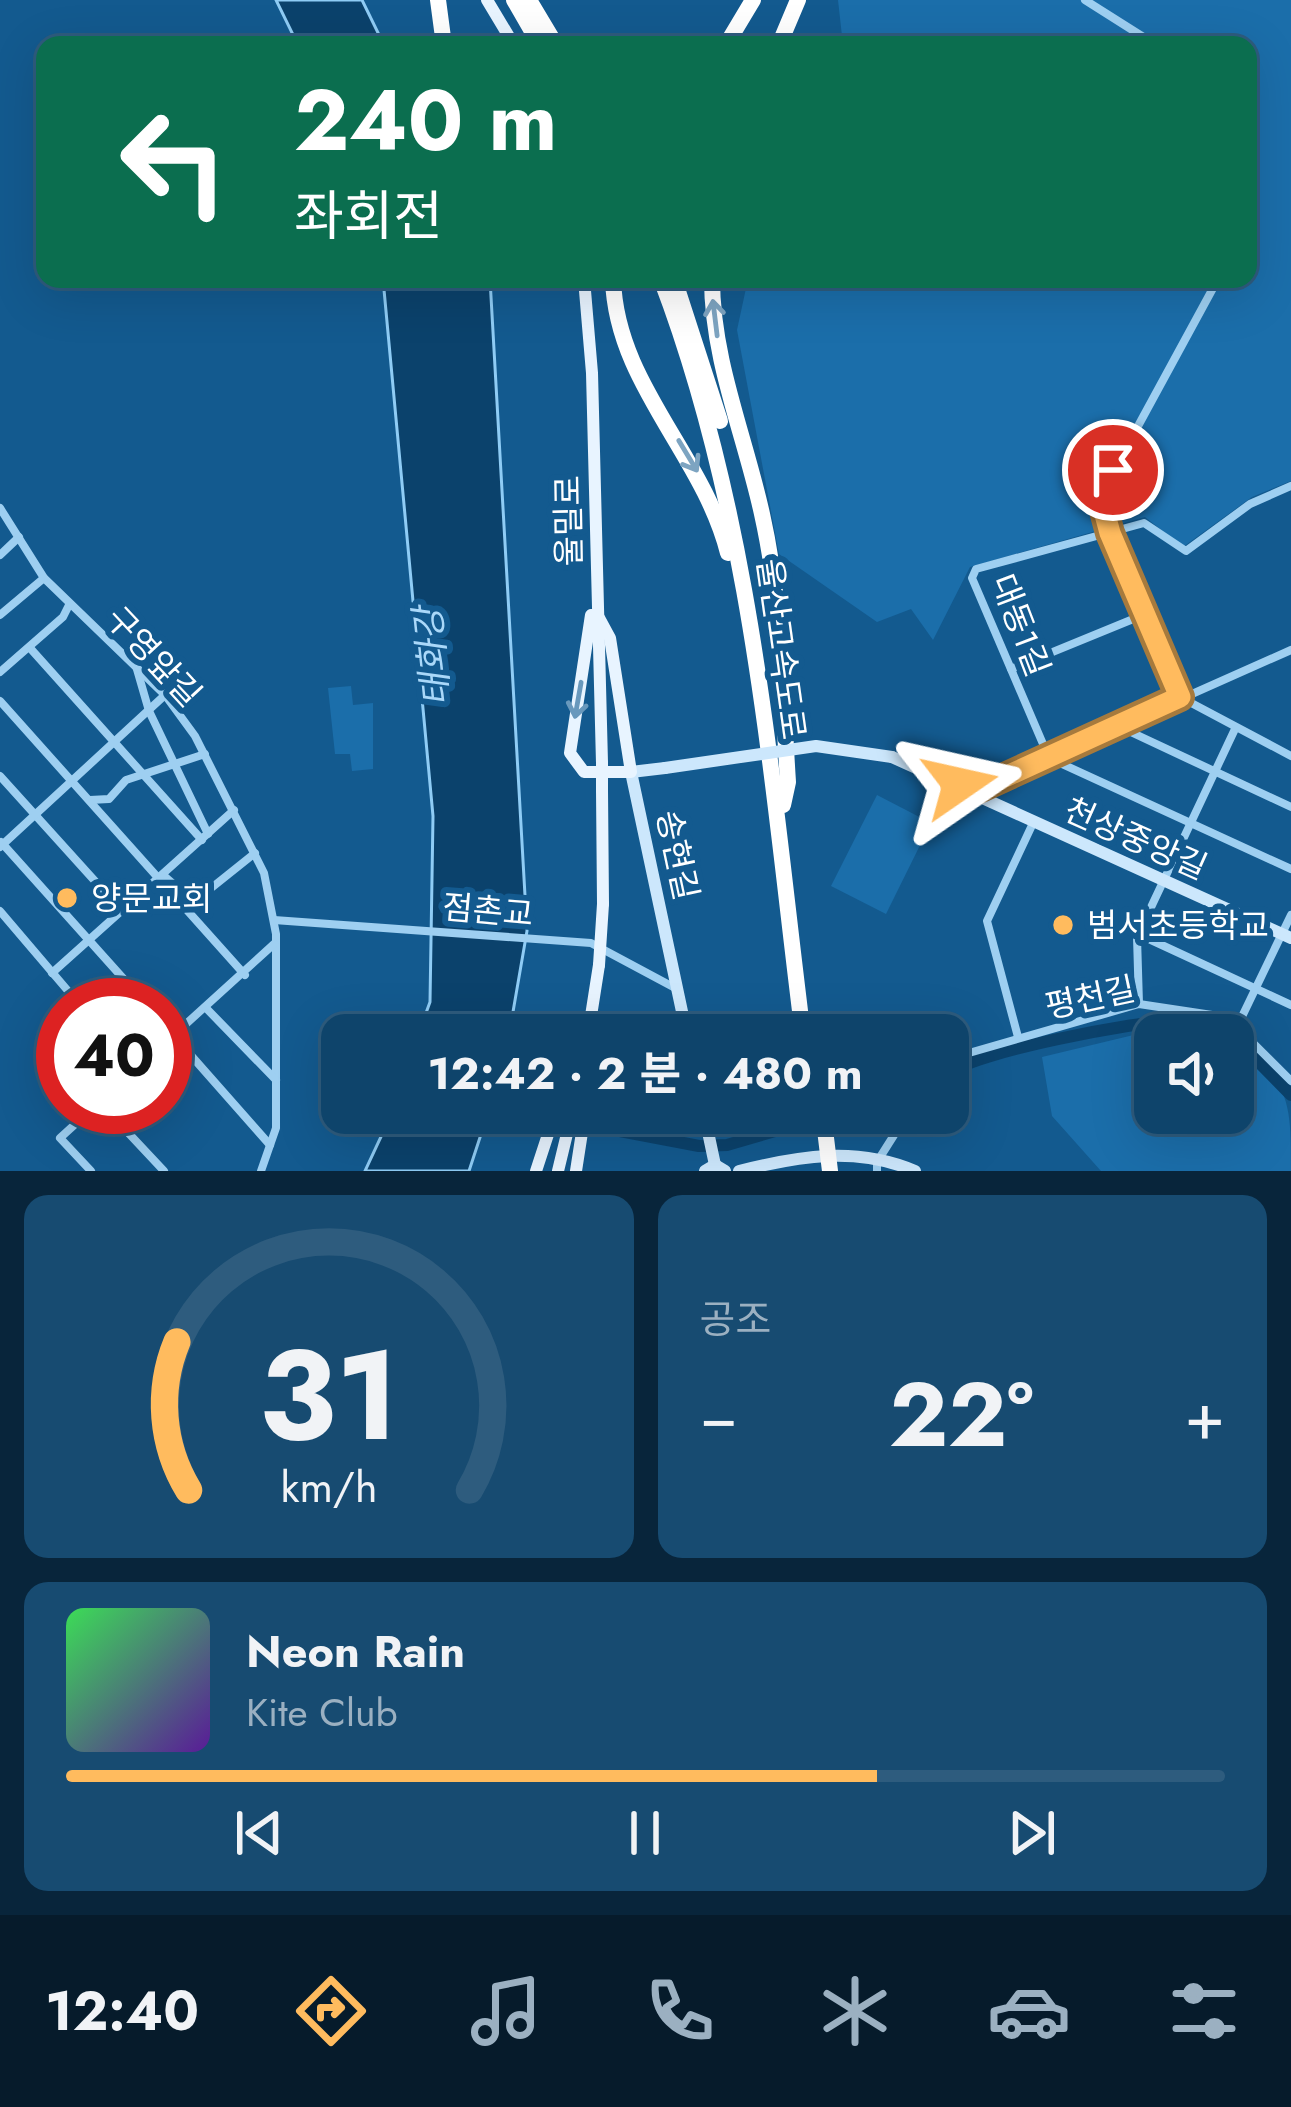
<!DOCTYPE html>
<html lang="ko">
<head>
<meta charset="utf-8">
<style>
	:root { --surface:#0e446b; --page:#174b71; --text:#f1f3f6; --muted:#9bb0c1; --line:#2e5c7e; --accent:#ffbb5e }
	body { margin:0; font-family:Jost,"Noto Sans KR",sans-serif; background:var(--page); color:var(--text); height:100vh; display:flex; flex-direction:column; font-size:45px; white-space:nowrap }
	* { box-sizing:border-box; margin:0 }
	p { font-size:39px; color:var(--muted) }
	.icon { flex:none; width:66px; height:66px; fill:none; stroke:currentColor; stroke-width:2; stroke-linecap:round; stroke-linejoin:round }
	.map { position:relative; height:1171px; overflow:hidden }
	.details { display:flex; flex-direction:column; gap:24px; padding:24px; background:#08253b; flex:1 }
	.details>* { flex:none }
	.hud { position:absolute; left:36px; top:36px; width:1221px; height:252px; border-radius:24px; box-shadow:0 12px 48px #0002,0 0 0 3px var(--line); background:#0b6e4f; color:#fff; overflow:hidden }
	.fabs { position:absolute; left:1134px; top:1014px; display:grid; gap:24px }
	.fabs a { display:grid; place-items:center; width:120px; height:120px; border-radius:24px; background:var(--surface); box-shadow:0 12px 48px #0002,0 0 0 3px var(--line); font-size:60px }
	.speed { position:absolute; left:36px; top:978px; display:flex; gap:24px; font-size:60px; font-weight:700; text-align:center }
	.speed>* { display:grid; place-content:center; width:156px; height:156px; border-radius:50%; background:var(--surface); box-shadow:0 12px 48px #0002,0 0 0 3px var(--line); line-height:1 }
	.speed .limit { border:18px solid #d22; background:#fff; color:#111 }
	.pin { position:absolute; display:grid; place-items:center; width:102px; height:102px; color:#fff; margin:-51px; border:6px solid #fff; border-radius:50%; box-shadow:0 3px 12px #0007 }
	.me { position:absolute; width:132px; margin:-66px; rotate:79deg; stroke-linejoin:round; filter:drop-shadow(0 0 9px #0008) }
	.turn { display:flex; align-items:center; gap:42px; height:252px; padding:0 60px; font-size:54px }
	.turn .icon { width:156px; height:156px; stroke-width:2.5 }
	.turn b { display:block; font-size:84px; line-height:102px }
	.big { font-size:90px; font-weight:700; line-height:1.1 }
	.details .card { flex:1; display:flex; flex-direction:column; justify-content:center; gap:18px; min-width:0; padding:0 42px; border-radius:24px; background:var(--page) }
	.details .dial { align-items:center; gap:0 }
	.dial svg { height:312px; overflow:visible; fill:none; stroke:var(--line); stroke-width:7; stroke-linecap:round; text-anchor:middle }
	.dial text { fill:var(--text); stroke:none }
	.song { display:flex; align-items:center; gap:36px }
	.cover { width:144px; height:144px; border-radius:18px; background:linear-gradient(135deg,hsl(130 70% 55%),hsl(270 70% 35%)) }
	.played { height:12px; border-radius:6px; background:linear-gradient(90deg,var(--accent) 70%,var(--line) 70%) }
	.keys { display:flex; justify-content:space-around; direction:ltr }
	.heat { display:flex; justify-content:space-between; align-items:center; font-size:66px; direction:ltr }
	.details .tiles { flex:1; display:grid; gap:24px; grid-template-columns:1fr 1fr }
	.card:last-child { grid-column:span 2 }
	.trip { position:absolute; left:321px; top:1014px; width:648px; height:120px; border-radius:24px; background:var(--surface); box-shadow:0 12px 48px #0002,0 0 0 3px var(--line); font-weight:700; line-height:120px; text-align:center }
	.tab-bar { display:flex; height:192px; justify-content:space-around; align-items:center; background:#061b2b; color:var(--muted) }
	.tab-bar .icon { width:84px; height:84px }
	.tab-bar .active { color:var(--accent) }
	.tab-bar b { font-size:54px; color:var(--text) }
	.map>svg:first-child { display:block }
</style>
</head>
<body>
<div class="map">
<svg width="1291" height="1171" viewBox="0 0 1291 1171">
	<rect width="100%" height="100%" fill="#135a8f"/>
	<g fill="#1b6eaa">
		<polygon points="838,0 1291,0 1291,481 1252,497 1183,547 1145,517 970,567 933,640 911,609 877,622 779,554 737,330 748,279 1248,279 1248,45 843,45"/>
		<polygon points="351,686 353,705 373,703 373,769 352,771 350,754 335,754 328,688"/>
		<polygon points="877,795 931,823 886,914 831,886"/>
		<path d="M1171 1026 1216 1028 1225 1035H1155V1113H1233V1040C1291 1082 1291 1103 1291 1171H1101L1052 1116 1042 1057Z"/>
	</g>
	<g fill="#0b426c" stroke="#8fccf5" stroke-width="3">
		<polygon points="276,0 362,0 384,45 298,45"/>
		<polygon points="383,279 490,279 527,931 509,1035 418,1035 430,1002 433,816"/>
		<polygon points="392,1113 488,1113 469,1171 365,1171"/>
	</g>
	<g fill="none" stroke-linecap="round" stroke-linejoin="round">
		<g stroke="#0b426c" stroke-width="12">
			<polyline points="1233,1036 1291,1095"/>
			<path d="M948 1074C973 1052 1139 1021 1177 1020 1198 1020 1213 1025 1231 1035"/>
			<polyline points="525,1113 699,1146 727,1145 837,1113"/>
		</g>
		<g stroke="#9ecff1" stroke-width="8">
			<polyline points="1085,0 1156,45"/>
			<polyline points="1218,279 1100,496 1180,697 1291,756"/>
			<polyline points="1291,486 1250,504 1186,551 1144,523 976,569 972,578 1049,758 1291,869"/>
			<polyline points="0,508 44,578 165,695 195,736 264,873 276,934 276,1128 261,1171"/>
			<polyline points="0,555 19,537"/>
			<polyline points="0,615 44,578"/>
			<polyline points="30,648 202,840"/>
			<polyline points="136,666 149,711 208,834"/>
			<polyline points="1011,669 1143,615"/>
			<polyline points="0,672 63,617 69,605"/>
			<polyline points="0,701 245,975"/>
			<polyline points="1120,727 1291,807"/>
			<polyline points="0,776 122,911"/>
			<polyline points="974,791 1291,650"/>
			<polyline points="90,800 109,799 126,780 205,754"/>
			<polyline points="1,842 147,1005"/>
			<polyline points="0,847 165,695"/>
			<polyline points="163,875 186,895 200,897 255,853"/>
			<polyline points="0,911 80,1005"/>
			<polyline points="274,920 591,943 677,989"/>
			<polyline points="1138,934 1291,1005"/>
			<polyline points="52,973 234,810"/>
			<polyline points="1139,1004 1137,937 1235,729"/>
			<polyline points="206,1008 276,1080"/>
			<polyline points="165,1026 270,1145"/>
			<polyline points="1237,1027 1291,915"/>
			<polyline points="1018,1037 987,921 1034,821"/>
			<polyline points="165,1043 274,944"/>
			<polyline points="948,1059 1139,1004 1212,1015 1237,1027 1291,1081"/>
			<polyline points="104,1107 164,1171"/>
			<polyline points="726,1113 758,1119 783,1113"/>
			<polyline points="91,1171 60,1138 94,1107"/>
			<polyline points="877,1171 877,1162 908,1113"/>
		</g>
		<g stroke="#cce7fc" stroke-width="12">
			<polyline points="892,757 1291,938"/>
			<polyline points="665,768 631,772 687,1035"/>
			<polyline points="704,1113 715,1165"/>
			<polyline points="705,1171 715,1165 725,1171"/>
			<path d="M739 1171C799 1156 856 1146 915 1171"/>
		</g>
		<g stroke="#e8f4ff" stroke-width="12">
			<polyline points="487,0 514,45"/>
			<polyline points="584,279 592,373 602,763"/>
			<polyline points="591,615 570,753 584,772 631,772 610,638 597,614"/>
			<polyline points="602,790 603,904"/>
			<polyline points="588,1035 599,965"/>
			<polyline points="536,1171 555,1113"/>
			<polyline points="558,1171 572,1113"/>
			<polyline points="576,1171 585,1113"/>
		</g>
		<g stroke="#fff" stroke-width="16">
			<polyline points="438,0 444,45"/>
			<polyline points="514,0 540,45"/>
			<polyline points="529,0 556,45"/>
			<polyline points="726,45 753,0"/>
			<polyline points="779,45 798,0"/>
			<path d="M613 279C616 384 703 454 728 553"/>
			<path d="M661 279C753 520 771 781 803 1035"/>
			<polyline points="674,279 720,421"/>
			<path d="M712 279C712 360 745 436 762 514 782 603 782 691 788 782L783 805"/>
		</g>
		<polyline stroke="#cce7fc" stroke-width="12" points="665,768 816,746 892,757"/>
		<g stroke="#e8f4ff" stroke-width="12">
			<polyline points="602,763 602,790"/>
			<polyline points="599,965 603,904"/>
		</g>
		<polyline stroke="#fff" stroke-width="16" points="823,1113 830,1171"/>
	</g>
	<defs><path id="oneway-shaft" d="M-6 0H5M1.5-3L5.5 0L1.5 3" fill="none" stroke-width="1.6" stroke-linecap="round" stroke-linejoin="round" transform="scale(3)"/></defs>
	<g stroke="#7da4c1">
		<use href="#oneway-shaft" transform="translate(715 318) rotate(-97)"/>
		<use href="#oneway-shaft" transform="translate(688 456) rotate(59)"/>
	</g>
	<use stroke="#6898bc" href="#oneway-shaft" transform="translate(578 700) rotate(100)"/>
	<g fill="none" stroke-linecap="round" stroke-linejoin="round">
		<g stroke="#a67a3d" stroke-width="30">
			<polyline id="route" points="960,784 974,791 1180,697 1110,533 1100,496 1113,470"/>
		</g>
		<use href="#route" stroke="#ffbb5e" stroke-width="21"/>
	</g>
	<g fill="#ffbb5e" stroke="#135a8f" stroke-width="4.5">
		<circle cx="67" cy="898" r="12"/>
		<circle cx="1063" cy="925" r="12"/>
	</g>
	<g text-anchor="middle" stroke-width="12" stroke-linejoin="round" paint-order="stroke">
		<g font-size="33" fill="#fff" stroke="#135a8f">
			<text transform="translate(568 521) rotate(-91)" y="12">울밀로</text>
			<text transform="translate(1021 625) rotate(69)" y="12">대동1길</text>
			<text transform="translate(782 649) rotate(82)" y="12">울산고속도로</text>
			<text transform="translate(154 656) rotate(47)" y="12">구영앞길</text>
			<text transform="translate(1136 838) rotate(24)" y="12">천상중앙길</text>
			<text transform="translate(678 855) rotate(78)" y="12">송현길</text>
			<text transform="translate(488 910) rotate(5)" y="12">점촌교</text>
			<text transform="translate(1090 997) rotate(-12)" y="12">평천길</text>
		</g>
		<g font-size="33" fill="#fff" stroke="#135a8f" text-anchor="start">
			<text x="91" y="910">양문교회</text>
			<text x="1087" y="937">범서초등학교</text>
		</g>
		<g font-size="36" font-style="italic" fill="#aad8f9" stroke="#135a8f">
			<text transform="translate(432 657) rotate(-96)" y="13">태화강</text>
		</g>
	</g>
</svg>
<div class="fabs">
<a><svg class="icon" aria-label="sound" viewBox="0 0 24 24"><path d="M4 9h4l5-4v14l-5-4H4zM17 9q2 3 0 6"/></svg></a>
</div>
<div class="speed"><div class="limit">40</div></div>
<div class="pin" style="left:1113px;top:470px;background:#d93025"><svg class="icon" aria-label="arrive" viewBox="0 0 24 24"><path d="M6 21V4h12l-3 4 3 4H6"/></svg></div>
<svg class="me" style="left:960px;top:784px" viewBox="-20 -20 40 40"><path d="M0-17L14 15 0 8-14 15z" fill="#ffbb5e" stroke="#fff" stroke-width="4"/></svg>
<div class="trip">12:42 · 2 분 · 480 m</div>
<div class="hud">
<div class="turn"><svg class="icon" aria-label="left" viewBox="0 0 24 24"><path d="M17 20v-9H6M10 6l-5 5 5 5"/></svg><div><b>240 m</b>좌회전</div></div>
</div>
</div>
<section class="details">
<div class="tiles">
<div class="card dial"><svg viewBox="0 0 100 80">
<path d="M14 69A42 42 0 1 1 86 69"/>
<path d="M14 69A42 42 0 0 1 11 31" stroke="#ffbb5e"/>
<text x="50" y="56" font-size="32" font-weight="700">31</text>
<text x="50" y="72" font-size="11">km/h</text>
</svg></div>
<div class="card"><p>공조</p>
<div class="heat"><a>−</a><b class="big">22°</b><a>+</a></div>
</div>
<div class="card">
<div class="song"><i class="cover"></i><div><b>Neon Rain</b><p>Kite Club</p></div></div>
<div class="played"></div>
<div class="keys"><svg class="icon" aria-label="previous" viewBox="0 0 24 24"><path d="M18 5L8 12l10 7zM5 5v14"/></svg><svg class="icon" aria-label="pause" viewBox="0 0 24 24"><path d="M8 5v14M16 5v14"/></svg><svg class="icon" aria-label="next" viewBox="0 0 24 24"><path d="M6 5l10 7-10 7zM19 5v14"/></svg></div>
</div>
</div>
</section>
<nav class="tab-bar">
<b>12:40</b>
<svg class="icon active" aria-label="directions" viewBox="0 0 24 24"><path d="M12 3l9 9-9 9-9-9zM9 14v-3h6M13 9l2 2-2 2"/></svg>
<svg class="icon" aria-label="music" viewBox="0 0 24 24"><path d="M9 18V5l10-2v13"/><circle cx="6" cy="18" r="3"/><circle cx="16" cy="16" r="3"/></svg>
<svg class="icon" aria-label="phone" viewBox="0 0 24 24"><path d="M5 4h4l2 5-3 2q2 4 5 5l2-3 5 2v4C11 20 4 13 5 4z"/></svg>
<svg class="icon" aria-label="climate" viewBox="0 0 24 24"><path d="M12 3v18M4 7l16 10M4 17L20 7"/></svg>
<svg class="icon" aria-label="car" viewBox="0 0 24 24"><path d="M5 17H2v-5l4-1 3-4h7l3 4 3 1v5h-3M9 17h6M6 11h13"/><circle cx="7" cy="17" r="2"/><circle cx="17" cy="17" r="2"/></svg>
<svg class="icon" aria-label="filters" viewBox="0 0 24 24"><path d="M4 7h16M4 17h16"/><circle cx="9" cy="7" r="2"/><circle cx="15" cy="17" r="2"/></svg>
</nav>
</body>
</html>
